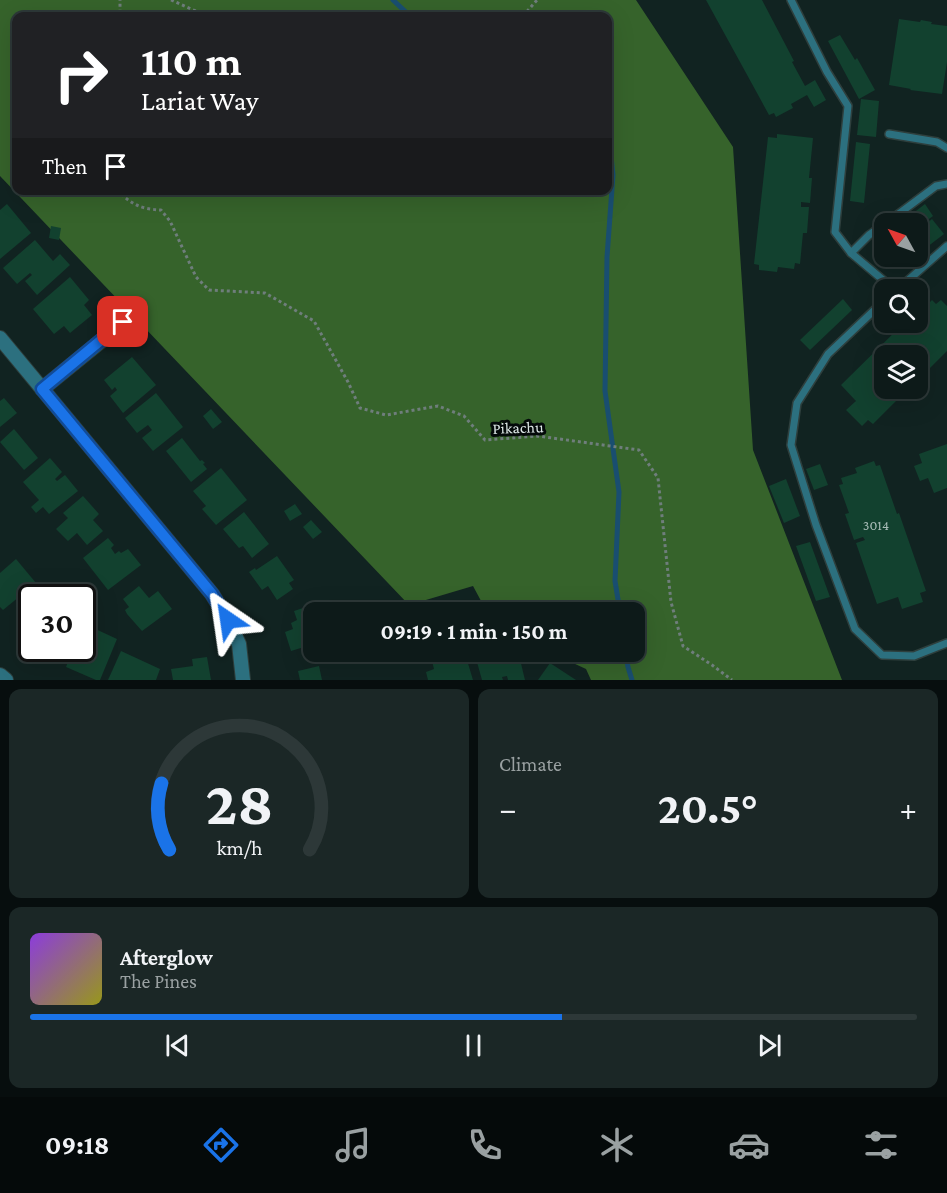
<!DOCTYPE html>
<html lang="en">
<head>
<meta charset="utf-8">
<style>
	:root { --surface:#0d1a19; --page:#1b2726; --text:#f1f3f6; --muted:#9aa1a2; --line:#2d3838; --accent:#1a73e8 }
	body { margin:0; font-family:"Crimson Pro",serif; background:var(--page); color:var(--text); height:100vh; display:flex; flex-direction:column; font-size:22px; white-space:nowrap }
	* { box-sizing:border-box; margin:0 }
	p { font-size:20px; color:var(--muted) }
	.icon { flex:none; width:33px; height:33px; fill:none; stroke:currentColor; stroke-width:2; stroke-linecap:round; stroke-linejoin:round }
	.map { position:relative; height:680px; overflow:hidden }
	.panel { display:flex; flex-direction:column; gap:9px; padding:9px; background:#070e0e; flex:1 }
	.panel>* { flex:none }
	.hud { position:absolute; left:12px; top:12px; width:600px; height:183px; border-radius:12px; box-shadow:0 6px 24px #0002,0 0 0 2px var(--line); background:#202124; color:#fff; overflow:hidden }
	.needle { width:39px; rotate:310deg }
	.fabs { position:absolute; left:874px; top:213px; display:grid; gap:12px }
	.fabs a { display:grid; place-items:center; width:54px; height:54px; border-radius:12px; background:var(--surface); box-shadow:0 6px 24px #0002,0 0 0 2px var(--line); font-size:30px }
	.speed { position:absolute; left:18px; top:584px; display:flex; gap:12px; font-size:30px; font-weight:700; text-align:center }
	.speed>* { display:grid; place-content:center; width:78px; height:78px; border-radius:50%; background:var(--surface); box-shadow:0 6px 24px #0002,0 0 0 2px var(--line); line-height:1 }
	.speed .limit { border:3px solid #111; border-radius:9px; background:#fff; color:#111 }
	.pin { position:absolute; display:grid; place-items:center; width:51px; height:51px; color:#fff; margin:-26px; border-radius:12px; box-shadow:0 3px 9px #0006 }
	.me { position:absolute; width:66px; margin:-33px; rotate:328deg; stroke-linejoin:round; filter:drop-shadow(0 0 4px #0008) }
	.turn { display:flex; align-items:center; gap:21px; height:126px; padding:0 30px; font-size:27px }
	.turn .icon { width:78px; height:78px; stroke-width:2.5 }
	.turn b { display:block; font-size:42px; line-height:51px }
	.then { display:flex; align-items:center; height:57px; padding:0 30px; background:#0003; gap:12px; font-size:22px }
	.big { font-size:45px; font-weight:700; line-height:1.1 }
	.panel .widget { flex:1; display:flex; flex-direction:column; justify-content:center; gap:9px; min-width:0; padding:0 21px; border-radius:12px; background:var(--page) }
	.panel .dial { align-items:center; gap:0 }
	.dial svg { height:156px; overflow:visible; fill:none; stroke:var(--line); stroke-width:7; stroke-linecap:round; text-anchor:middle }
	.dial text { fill:var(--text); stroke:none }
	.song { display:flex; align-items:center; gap:18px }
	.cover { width:72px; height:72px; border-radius:9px; background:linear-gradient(135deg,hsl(270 70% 55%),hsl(60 70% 35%)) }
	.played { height:6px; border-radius:3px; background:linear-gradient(90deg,var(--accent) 60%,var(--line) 60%) }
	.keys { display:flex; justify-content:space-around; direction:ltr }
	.heat { display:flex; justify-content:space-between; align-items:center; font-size:33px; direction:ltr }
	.panel .tiles { flex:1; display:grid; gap:9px; grid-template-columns:1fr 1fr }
	.widget:last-child { grid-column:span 2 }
	.trip { position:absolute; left:303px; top:602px; width:342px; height:60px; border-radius:12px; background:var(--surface); box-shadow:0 6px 24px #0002,0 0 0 2px var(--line); font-weight:700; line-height:60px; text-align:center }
	.dock { display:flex; height:96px; justify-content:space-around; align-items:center; background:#050a0a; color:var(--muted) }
	.dock .icon { width:42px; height:42px }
	.dock .current { color:var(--accent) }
	.dock b { font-size:27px; color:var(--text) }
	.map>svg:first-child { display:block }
</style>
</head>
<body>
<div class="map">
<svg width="947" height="680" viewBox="0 0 947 680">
	<rect width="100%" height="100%" fill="#112321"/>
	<path fill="#36632b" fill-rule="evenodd" d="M0 0H636L733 147 753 450 842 680H591L586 669 547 651H634V612H487L473 586 409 605 0 176ZM16 16H608V190H16Z"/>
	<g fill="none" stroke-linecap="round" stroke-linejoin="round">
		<g stroke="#194e70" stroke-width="5">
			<polyline points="393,0 410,16"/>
			<polyline points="608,126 613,175 607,257 605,391 619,492 615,581 620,612"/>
			<polyline points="625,651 628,667 632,680"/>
		</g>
	</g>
	<g fill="#12412f">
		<polygon points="706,0 762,0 794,61 792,62 805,86 815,80 826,100 814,107 807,95 791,104 793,108 776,117 774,113 769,115"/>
		<polygon points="899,19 920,22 921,20 932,22 931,24 947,26 947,62 942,94 910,90 911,89 889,85"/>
		<polygon points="840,35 855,60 857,58 875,90 859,99 828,41"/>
		<polygon points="861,99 879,101 876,137 857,135"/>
		<polygon points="777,134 813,138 809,178 812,178 810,203 801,202 801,207 809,207 807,233 803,233 800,264 795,263 794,269 778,267 777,272 759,270 759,265 754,264 768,137 777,138"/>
		<polygon points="856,142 870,144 864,203 850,201"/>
		<polygon points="7,204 31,233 0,259 0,210"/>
		<polygon points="925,204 933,216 918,227 918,224 899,224"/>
		<polygon points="932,219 944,234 918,254 918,230"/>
		<polygon points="51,226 61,228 59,240 49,238"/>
		<polygon points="35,240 53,261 60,254 70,265 37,295 25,281 32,275 30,273 17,284 3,268"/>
		<polygon points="70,277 89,300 84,305 92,315 70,333 64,326 54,334 33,309"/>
		<polygon points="843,299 852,310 810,350 800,340"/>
		<polygon points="932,300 936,304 941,300 947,306 947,351 918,380 918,356 885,356 885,388 909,388 873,424 868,420 862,426 846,410 856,401 841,385 905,322 918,322 918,314"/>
		<polygon points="132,357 156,385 123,413 110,396 117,390 115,387 112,390 104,380"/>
		<polygon points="156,393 183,427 153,451 142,438 152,430 148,425 137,433 125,418"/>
		<polygon points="4,398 17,413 0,427 0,401"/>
		<polygon points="211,409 222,422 213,429 203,416"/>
		<polygon points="14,429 38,458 24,470 0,442"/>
		<polygon points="182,438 200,461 202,460 205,463 203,464 207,469 191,482 166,451"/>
		<polygon points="947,444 947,488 934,493 928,478 920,481 914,466 922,463 919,454"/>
		<polygon points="50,458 62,472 55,479 57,481 65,475 78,491 49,514 43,507 36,513 31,507 39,500 23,482"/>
		<polygon points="874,461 876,466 880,465 897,514 899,513 926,591 920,593 923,602 902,609 898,597 877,604 856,543 865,540 863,537 854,540 845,514 849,513 839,485 843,484 841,478 857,473 855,468"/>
		<polygon points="820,464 828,485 814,490 806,469"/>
		<polygon points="221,468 247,500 216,525 202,509 206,506 193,491"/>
		<polygon points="786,479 800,516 784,523 769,486"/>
		<polygon points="83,496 99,514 93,520 103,531 87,545 77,533 68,541 56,529 68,518 63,513"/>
		<polygon points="295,504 302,514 290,521 284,511"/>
		<polygon points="244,512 269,544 252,558 243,546 239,548 223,529"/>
		<polygon points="311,520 322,532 313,539 303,527"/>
		<polygon points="108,538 114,545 111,548 115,554 119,551 121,553 128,549 141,565 108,590 83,558"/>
		<polygon points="810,542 830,597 816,601 796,546"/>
		<polygon points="277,556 294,580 289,583 293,589 277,600 268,586 262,590 249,572 255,568 256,570"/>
		<polygon points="16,559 36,583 3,610 0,607 0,573"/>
		<polygon points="139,586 149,598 158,591 172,609 142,631 127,614 125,610 129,607 123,599"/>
		<polygon points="32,600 32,628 18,611"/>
		<polygon points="323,603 326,612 314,612 314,644 291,651 285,632 293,629 291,623 297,620 294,611 315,604 315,606"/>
		<polygon points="89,626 117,639 100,680 96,680 66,667 73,649 78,651 79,648 82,648 82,640"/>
		<polygon points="121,651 160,669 156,680 108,680"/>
		<polygon points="476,651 518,651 525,680 508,680 507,676 502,677 503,680 482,680 475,655 477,654"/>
		<polygon points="449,655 451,664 467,660 473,680 428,680 426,672 434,669 432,661"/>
		<polygon points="207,657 211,680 173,680 171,669 193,666 192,659"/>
		<polygon points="550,663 576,680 538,680"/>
		<polygon points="319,666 322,680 300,680 298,671"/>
	</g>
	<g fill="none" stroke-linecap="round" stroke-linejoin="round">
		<g stroke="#2e3f3d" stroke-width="10">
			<g id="service">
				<polyline points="791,0 827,72 848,106 835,232 851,253"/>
				<polyline points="889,134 937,142 947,148"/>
				<polyline points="885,224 869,235 851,253 895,290"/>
				<polyline points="885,224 936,186 947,184"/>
				<polyline points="897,290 947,246"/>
				<polyline points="885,300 828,354 797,403 791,445 816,525 855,629 882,655 914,656 947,643"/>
			</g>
		</g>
		<g stroke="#2e3f3d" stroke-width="16">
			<g id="minor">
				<polyline points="0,338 212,594 228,620 239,644 243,680"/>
				<polyline points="42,389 123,323"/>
				<polyline points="0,675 6,680"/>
			</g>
		</g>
		<g stroke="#6f7e7c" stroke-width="3" stroke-dasharray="3 3" stroke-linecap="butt">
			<polyline points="171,0 207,16"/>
			<polyline points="115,16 120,13 120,0"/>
			<polyline points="523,16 537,0"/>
			<path d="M117 190C132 205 141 209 161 210L170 221 196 277 209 290 265 293 314 321 348 382 360 408 386 415 438 406 464 416 485 440 538 436 639 450 658 478 671 602 683 646 712 665 732 680"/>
		</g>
		<use href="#service" stroke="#2c707f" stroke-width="7"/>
		<use href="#minor" stroke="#2c707f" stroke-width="14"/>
	</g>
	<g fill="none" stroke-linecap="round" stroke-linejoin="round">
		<g stroke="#114b97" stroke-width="15">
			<polyline id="route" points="123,322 42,389 212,594 228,620"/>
		</g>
		<use href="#route" stroke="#1a73e8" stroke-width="10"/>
	</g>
	<g text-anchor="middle" stroke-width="6" stroke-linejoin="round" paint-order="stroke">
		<g font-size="14" fill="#aabeb9">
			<text x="876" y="530">3014</text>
		</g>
		<g font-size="16" fill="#dde8e7" stroke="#040a0a">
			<text transform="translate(518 427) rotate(-2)" y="6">Pikachu</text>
		</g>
	</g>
</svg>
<div class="fabs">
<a><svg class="needle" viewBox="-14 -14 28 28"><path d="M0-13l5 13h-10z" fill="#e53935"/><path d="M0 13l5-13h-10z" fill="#9aa1a2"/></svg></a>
<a><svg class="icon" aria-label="search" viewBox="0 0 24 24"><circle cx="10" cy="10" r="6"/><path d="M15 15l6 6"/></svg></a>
<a><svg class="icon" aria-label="layers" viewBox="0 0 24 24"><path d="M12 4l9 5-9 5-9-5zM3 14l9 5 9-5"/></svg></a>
</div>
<div class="speed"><div class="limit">30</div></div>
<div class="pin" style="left:123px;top:322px;background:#d93025"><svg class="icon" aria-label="arrive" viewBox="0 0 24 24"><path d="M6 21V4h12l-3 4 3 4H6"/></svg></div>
<svg class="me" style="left:228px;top:620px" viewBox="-20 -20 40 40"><path d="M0-17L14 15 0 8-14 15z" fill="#1a73e8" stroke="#fff" stroke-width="4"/></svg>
<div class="trip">09:19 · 1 min · 150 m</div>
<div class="hud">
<div class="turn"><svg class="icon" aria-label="right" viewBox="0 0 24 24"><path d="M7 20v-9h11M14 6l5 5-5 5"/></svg><div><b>110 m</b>Lariat Way</div></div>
<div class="then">Then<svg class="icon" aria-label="arrive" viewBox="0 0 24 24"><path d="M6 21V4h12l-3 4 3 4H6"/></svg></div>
</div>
</div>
<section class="panel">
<div class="tiles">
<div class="widget dial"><svg viewBox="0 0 100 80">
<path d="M14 69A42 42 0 1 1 86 69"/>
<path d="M14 69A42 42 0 0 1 10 35" stroke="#1a73e8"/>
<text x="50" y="56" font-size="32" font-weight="700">28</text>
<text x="50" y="72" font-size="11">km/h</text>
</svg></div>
<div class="widget"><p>Climate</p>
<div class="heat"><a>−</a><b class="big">20.5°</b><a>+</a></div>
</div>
<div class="widget">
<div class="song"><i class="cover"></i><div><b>Afterglow</b><p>The Pines</p></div></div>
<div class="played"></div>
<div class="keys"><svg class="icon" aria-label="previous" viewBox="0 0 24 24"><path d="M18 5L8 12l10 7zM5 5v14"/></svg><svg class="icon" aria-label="pause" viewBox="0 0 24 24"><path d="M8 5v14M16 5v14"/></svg><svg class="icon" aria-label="next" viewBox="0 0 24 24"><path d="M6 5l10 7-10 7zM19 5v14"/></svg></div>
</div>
</div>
</section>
<nav class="dock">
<b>09:18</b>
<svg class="icon current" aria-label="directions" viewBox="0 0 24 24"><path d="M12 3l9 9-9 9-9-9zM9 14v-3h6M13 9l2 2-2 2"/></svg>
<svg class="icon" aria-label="music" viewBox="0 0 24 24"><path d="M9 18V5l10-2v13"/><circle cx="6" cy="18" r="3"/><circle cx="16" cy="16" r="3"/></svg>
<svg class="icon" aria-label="phone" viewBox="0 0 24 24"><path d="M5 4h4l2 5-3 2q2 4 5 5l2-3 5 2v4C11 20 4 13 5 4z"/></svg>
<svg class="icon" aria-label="climate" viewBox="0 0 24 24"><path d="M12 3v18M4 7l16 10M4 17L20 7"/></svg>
<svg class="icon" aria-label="car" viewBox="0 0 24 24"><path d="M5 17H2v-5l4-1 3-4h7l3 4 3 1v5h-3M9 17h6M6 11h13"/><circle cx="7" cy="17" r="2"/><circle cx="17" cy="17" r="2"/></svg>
<svg class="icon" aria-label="filters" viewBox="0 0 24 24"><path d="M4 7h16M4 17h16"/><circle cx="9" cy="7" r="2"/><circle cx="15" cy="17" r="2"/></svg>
</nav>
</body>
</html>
